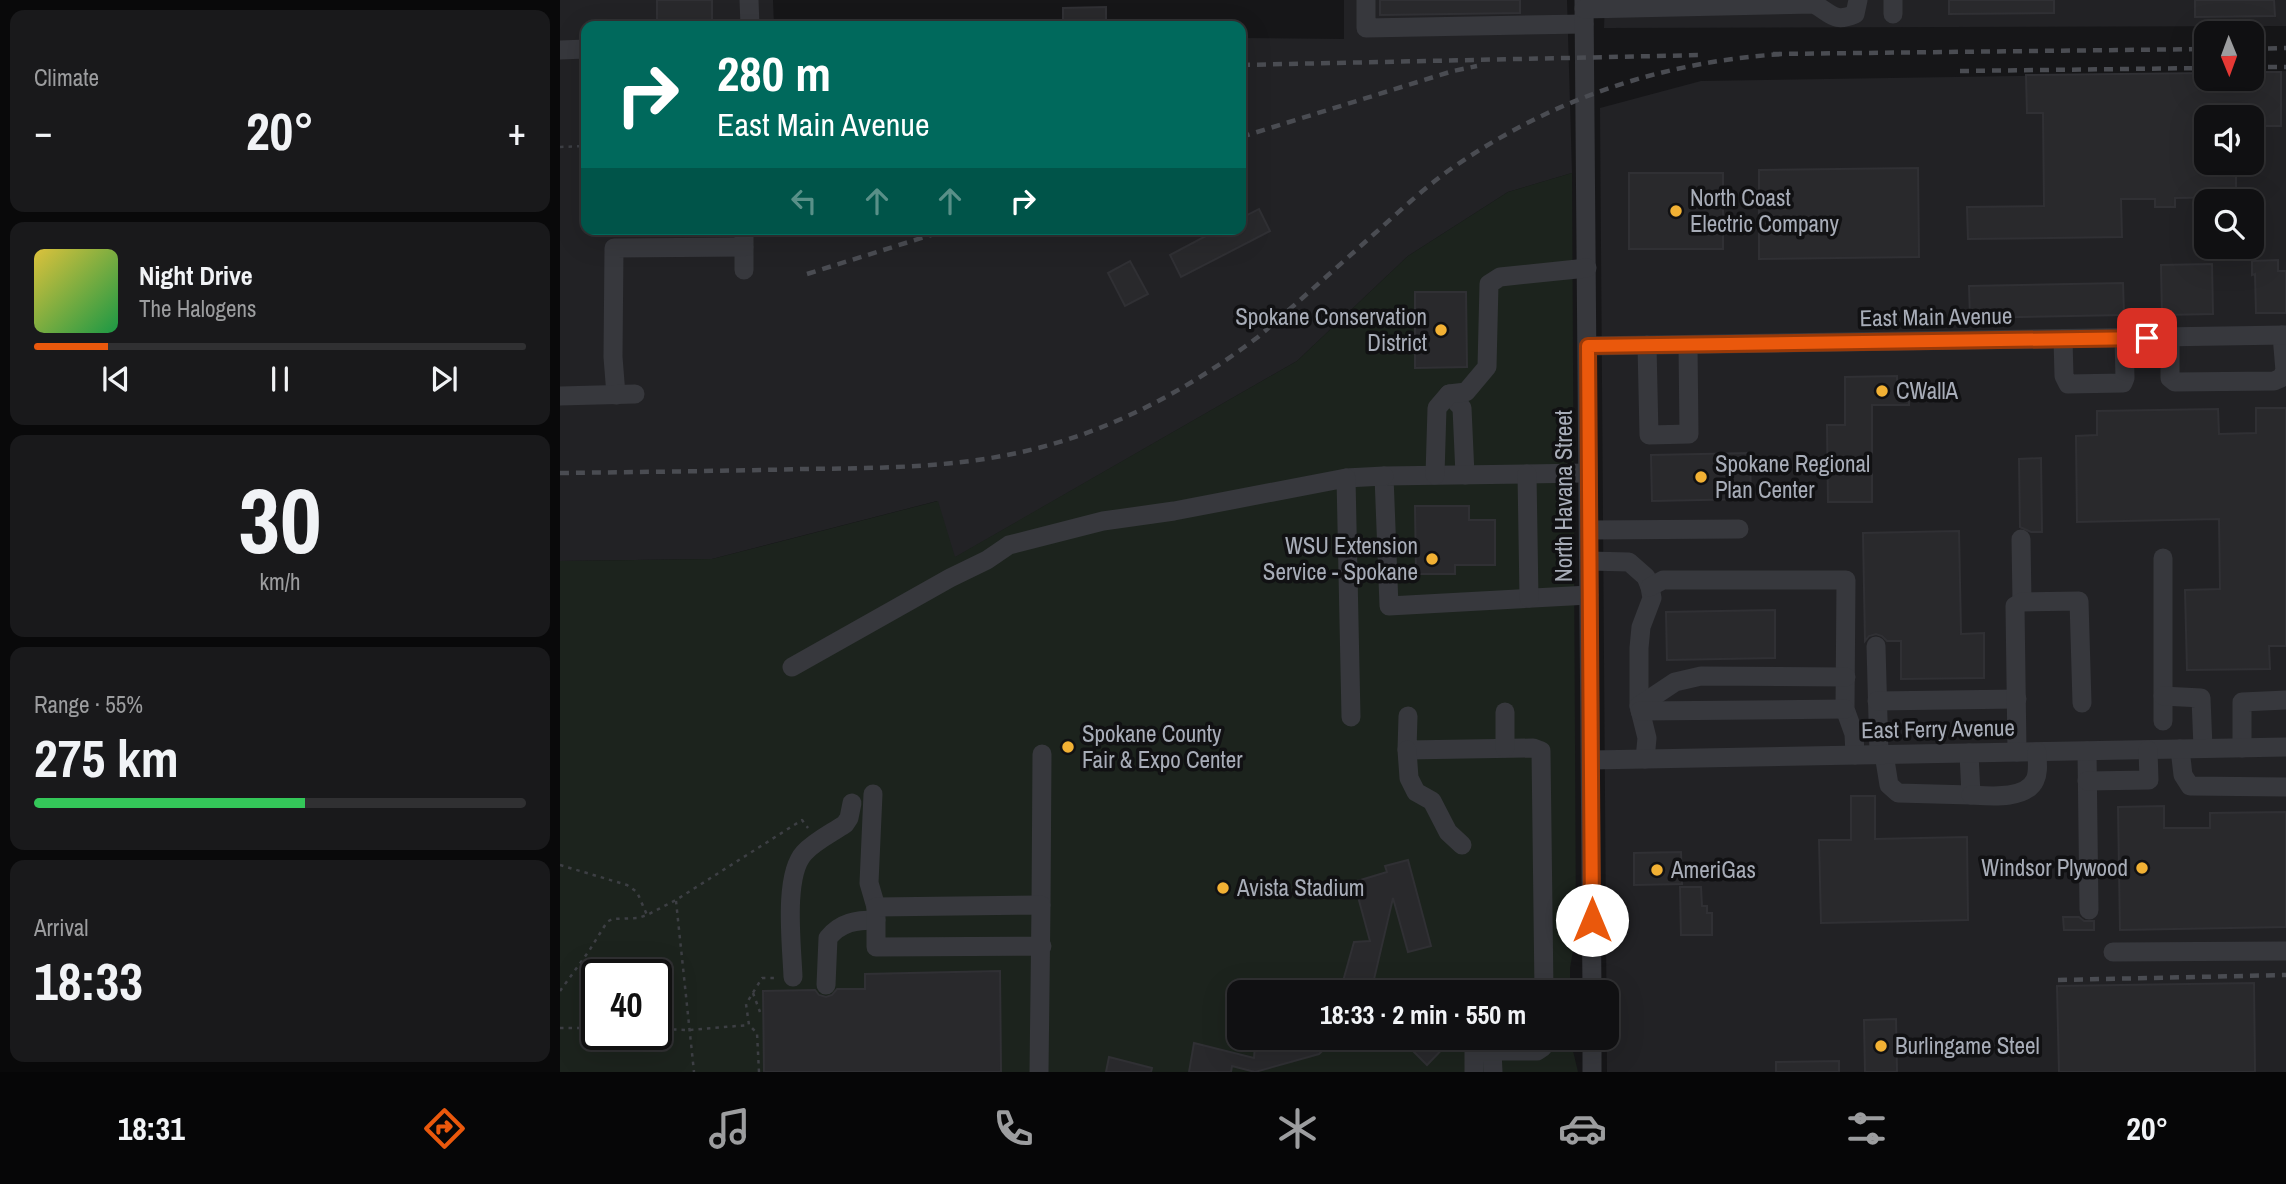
<!DOCTYPE html>
<html lang="en">
<head>
<meta charset="utf-8">
<style>
	:root { --surface:#101012; --page:#19191b; --text:#f1f3f6; --muted:#9c9d9f; --line:#303032; --accent:#ea580c }
	body { margin:0; font-family:"Archivo Narrow",sans-serif; background:var(--page); color:var(--text); height:100vh; display:flex; flex-direction:column; font-size:26px; white-space:nowrap }
	* { box-sizing:border-box; margin:0 }
	p { font-size:23px; color:var(--muted) }
	.icon { flex:none; width:38px; height:38px; fill:none; stroke:currentColor; stroke-width:2; stroke-linecap:round; stroke-linejoin:round }
	.map { position:relative; flex:1; overflow:hidden }
	.panel { display:flex; flex-direction:column; gap:10px; padding:10px; background:#09090a; width:560px }
	.panel>* { flex:none }
	.top-card { position:absolute; left:21px; top:21px; width:665px; height:214px; border-radius:14px; box-shadow:0 7px 28px #0002,0 0 0 2px var(--line); background:#00695c; color:#fff; overflow:hidden }
	.needle { width:46px; rotate:179deg }
	.buttons { position:absolute; left:1634px; top:21px; display:grid; gap:14px }
	.buttons a { display:grid; place-items:center; width:70px; height:70px; border-radius:14px; background:var(--surface); box-shadow:0 7px 28px #0002,0 0 0 2px var(--line); font-size:35px }
	.speed { position:absolute; left:21px; top:959px; display:flex; gap:14px; font-size:35px; font-weight:700; text-align:center }
	.speed>* { display:grid; place-content:center; width:91px; height:91px; border-radius:50%; background:var(--surface); box-shadow:0 7px 28px #0002,0 0 0 2px var(--line); line-height:1 }
	.speed .limit { border:4px solid #111; border-radius:10px; background:#fff; color:#111 }
	.pin { position:absolute; display:grid; place-items:center; width:60px; height:60px; color:#fff; margin:-30px; border-radius:14px; box-shadow:0 4px 10px #0006 }
	.me { position:absolute; width:77px; margin:-38px; rotate:0deg; stroke-linejoin:round; filter:drop-shadow(0 0 5px #0008) }
	.turn { display:flex; align-items:center; gap:24px; height:147px; padding:0 21px; font-size:32px }
	.turn .icon { width:91px; height:91px; stroke-width:2.5 }
	.turn b { display:block; font-size:49px; line-height:60px }
	.lanes { display:flex; align-items:center; height:66px; padding:0 21px; background:#0003; justify-content:center; gap:35px; direction:ltr }
	.lanes .off { opacity:.35 }
	.big { font-size:52px; font-weight:800; line-height:1.1 }
	.panel .card { flex:1; display:flex; flex-direction:column; justify-content:center; gap:10px; min-width:0; padding:0 24px; border-radius:14px; background:var(--page) }
	.panel .dial { align-items:center; gap:0 }
	.dial b { font-size:91px; line-height:1 }
	.song { display:flex; align-items:center; gap:21px }
	.cover { width:84px; height:84px; border-radius:10px; background:linear-gradient(135deg,hsl(50 70% 55%),hsl(140 70% 35%)) }
	.played { height:7px; border-radius:4px; background:linear-gradient(90deg,var(--accent) 15%,var(--line) 15%) }
	.keys { display:flex; justify-content:space-around; direction:ltr }
	.heat { display:flex; justify-content:space-between; align-items:center; font-size:38px; direction:ltr }
	.charge { height:10px; border-radius:5px; background:linear-gradient(90deg,#34c759 55%,var(--line) 0) }
	.trip { position:absolute; left:667px; top:980px; width:392px; height:70px; border-radius:14px; background:var(--surface); box-shadow:0 7px 28px #0002,0 0 0 2px var(--line); font-weight:800; line-height:70px; text-align:center }
	.dock { display:flex; height:112px; justify-content:space-around; align-items:center; background:#060607; color:var(--muted) }
	.dock .icon { width:49px; height:49px }
	.dock .selected { color:var(--accent) }
	.dock b { font-size:32px; color:var(--text) }
	main { display:flex; flex:1; min-height:0 }
	.map>svg:first-child { display:block }
</style>
</head>
<body>
<main>
<section class="panel">
<div class="card"><p>Climate</p>
<div class="heat"><a>−</a><b class="big">20°</b><a>+</a></div>
</div>
<div class="card">
<div class="song"><i class="cover"></i><div><b>Night Drive</b><p>The Halogens</p></div></div>
<div class="played"></div>
<div class="keys"><svg class="icon" aria-label="previous" viewBox="0 0 24 24"><path d="M18 5L8 12l10 7zM5 5v14"/></svg><svg class="icon" aria-label="pause" viewBox="0 0 24 24"><path d="M8 5v14M16 5v14"/></svg><svg class="icon" aria-label="next" viewBox="0 0 24 24"><path d="M6 5l10 7-10 7zM19 5v14"/></svg></div>
</div>
<div class="card dial"><b>30</b><p>km/h</p></div>
<div class="card"><p>Range · 55%</p><b class="big">275 km</b><div class="charge"></div></div>
<div class="card"><p>Arrival</p><b class="big">18:33</b></div>
</section>
<div class="map">
<svg width="1726" height="1072" viewBox="0 0 1726 1072">
	<rect width="100%" height="100%" fill="#161618"/>
	<g fill="#222225" fill-rule="evenodd">
		<polygon points="0,0 213,0 214,26 26,26 26,229 681,229 681,38 784,39 784,0 1007,0 1012,173 948,192 848,256 737,361 394,558 377,501 152,559 0,561"/>
		<polygon points="1045,0 1726,0 1726,26 1044,28"/>
		<path d="M1726 71V1072H1047L1040 108 1141 81 1647 73V79H1692V72ZM1647 117H1692V163H1647ZM1647 201H1692V247H1647Z"/>
	</g>
	<path fill="#1c231d" fill-rule="evenodd" d="M1012 173 1016 934 1010 968V992H679V1038H1010L1018 1072H0V561L152 559 378 501 395 557 737 361 848 256 948 192ZM37 975H96V1034H37Z"/>
	<g fill="#29292c" stroke="#303034" stroke-width="2">
		<polygon points="97,0 152,0 152,24 97,25"/>
		<polygon points="820,0 960,0 960,13 820,15"/>
		<polygon points="1389,0 1494,0 1494,13 1389,14"/>
		<polygon points="1635,0 1714,0 1715,16 1635,17"/>
		<polygon points="546,7 546,25 503,25 503,8"/>
		<polygon points="1692,72 1721,72 1721,126 1692,126 1692,117 1647,117 1647,163 1676,163 1676,197 1615,198 1615,207 1595,207 1595,199 1561,199 1562,237 1408,239 1407,207 1484,206 1483,113 1467,113 1466,75 1647,73 1647,79 1692,79"/>
		<polygon points="1358,168 1359,257 1199,259 1199,170"/>
		<rect x="1069" y="173" width="94" height="76"/>
		<polygon points="699,209 710,231 621,277 610,255 659,229 681,229 681,218"/>
		<polygon points="1718,260 1718,271 1726,271 1726,313 1696,313 1695,274 1692,275 1692,261"/>
		<polygon points="570,261 588,294 565,306 548,273"/>
		<polygon points="1652,264 1653,314 1602,315 1601,265"/>
		<polygon points="1563,283 1564,315 1410,318 1409,286"/>
		<polygon points="855,292 906,292 907,367 855,368"/>
		<polygon points="1337,376 1337,392 1349,392 1349,405 1312,405 1312,502 1268,502 1267,425 1285,425 1285,377"/>
		<polygon points="1696,408 1726,408 1726,646 1709,646 1710,669 1627,670 1625,590 1660,589 1659,519 1517,522 1516,436 1537,435 1537,411 1658,409 1659,434 1696,433"/>
		<polygon points="1190,453 1191,499 1092,501 1091,455"/>
		<polygon points="1481,458 1482,532 1471,532 1460,527 1459,459"/>
		<polygon points="855,506 909,506 909,520 935,520 935,565 895,565 895,574 856,574"/>
		<polygon points="1399,531 1401,634 1424,633 1424,678 1341,679 1341,641 1327,641 1322,636 1316,634 1309,636 1305,641 1303,533"/>
		<polygon points="1215,610 1215,658 1107,660 1106,612"/>
		<polygon points="1291,796 1315,796 1315,839 1407,837 1408,920 1261,923 1259,840 1291,840"/>
		<polygon points="1604,806 1604,828 1650,828 1650,813 1726,812 1726,927 1560,930 1558,807"/>
		<polygon points="1121,852 1122,884 1074,885 1074,853"/>
		<polygon points="848,860 871,946 848,952 833,898 811,992 780,992 794,942 810,941 794,882 827,872 825,866"/>
		<polygon points="1120,887 1141,887 1142,906 1147,906 1147,913 1152,913 1152,935 1121,935"/>
		<polygon points="1503,917 1519,917 1524,921 1534,921 1534,930 1504,930"/>
		<polygon points="440,971 441,1072 204,1072 203,991 255,990 259,995 266,997 272,995 277,989 305,989 305,974"/>
		<polygon points="1694,983 1695,1072 1499,1072 1497,986"/>
		<polygon points="1336,1019 1337,1072 1305,1072 1304,1020"/>
		<polygon points="715,1038 776,1038 759,1054 695,1072 672,1066 671,1072 629,1072 634,1043 694,1058 695,1044"/>
		<polygon points="860,1038 893,1038 867,1065 850,1048"/>
		<polygon points="549,1057 592,1068 591,1072 546,1072"/>
		<polygon points="1279,1061 1279,1072 1216,1072 1216,1062"/>
	</g>
	<g fill="none" stroke-linecap="round" stroke-linejoin="round">
		<g stroke="#3d3f44" stroke-width="2.5" stroke-dasharray="3.5 5" stroke-linecap="butt">
			<polyline points="0,147 26,146"/>
			<polyline points="0,865 67,885 77,892 87,915"/>
			<polyline points="116,901 134,1072"/>
			<polyline points="0,991 29,951 47,922 52,919 78,918 87,915 116,900 242,820 248,828"/>
			<polyline points="193,993 200,1012"/>
			<polyline points="0,1028 37,1028"/>
			<polyline points="96,1029 129,1030 189,1025"/>
			<polyline points="199,1072 197,1033 189,1025 186,1004 202,978 216,978"/>
		</g>
		<g stroke="#37383d" stroke-width="19">
			<polyline points="189,0 190,26"/>
			<polyline points="806,0 806,28 1024,24"/>
			<polyline points="1024,0 1032,992"/>
			<polyline points="1333,0 1333,14"/>
			<path d="M1024 9 1254 4C1272 14 1274 23 1295 14L1298 0"/>
			<polyline points="0,50 26,49"/>
			<polyline points="184,229 184,270"/>
			<polyline points="1610,338 1610,378 1615,382 1714,381 1721,378 1725,371 1722,335"/>
			<polyline points="1503,339 1504,376 1508,384 1563,383 1565,378 1564,338"/>
			<polyline points="1087,345 1089,435 1129,434 1128,345"/>
			<polyline points="1028,346 1726,335"/>
			<polyline points="889,394 902,408 905,475"/>
			<polyline points="56,395 53,357 54,248 184,247"/>
			<polyline points="0,396 75,394"/>
			<polyline points="1028,473 824,476 829,606 1029,595"/>
			<polyline points="967,474 969,598"/>
			<polyline points="875,475 877,408 889,394 906,392 927,367 929,284 940,277 1027,268"/>
			<polyline points="786,478 824,476"/>
			<polyline points="1029,530 1179,529"/>
			<polyline points="1461,539 1462,602"/>
			<polyline points="1603,558 1603,721"/>
			<polyline points="1029,561 1069,562 1086,577 1090,587 1092,598 1081,627 1079,648 1079,706 1087,738 1085,759"/>
			<polyline points="1090,587 1103,580 1286,580 1285,709 1294,734 1295,755"/>
			<polyline points="1316,646 1319,755"/>
			<polyline points="232,667 390,578 427,560 449,545 543,521 614,511 786,478 791,717"/>
			<polyline points="1603,696 1641,698 1643,748"/>
			<polyline points="1317,701 1457,699"/>
			<polyline points="1079,706 1115,682 1141,676 1286,677"/>
			<polyline points="1080,711 1285,709"/>
			<polyline points="848,716 847,750 973,748 981,751 984,992"/>
			<polyline points="945,748 945,712"/>
			<polyline points="1682,748 1682,702 1726,700"/>
			<polyline points="1620,749 1623,775 1630,786 1726,787"/>
			<polyline points="847,750 849,778 856,792 872,801 888,832 902,845"/>
			<polyline points="1527,751 1529,910"/>
			<polyline points="1457,752 1455,606 1462,602 1519,601 1522,703"/>
			<polyline points="1324,754 1329,785 1338,793 1411,795 1409,753"/>
			<polyline points="1031,760 1726,747"/>
			<polyline points="1527,781 1589,780 1588,750"/>
			<polyline points="313,794 309,883 316,907"/>
			<path d="M1411 795C1429 796 1466 800 1475 780 1479 772 1477 761 1477 752"/>
			<polyline points="481,905 482,754"/>
			<polyline points="1553,952 1726,951"/>
			<path d="M233 977C232 947 223 876 244 853 255 841 272 833 285 824L289 818 292 803"/>
			<path d="M266 985 268 938C281 922 296 920 316 920"/>
			<polyline points="1032,1038 1032,1072"/>
			<polyline points="932,1051 933,1072"/>
			<polyline points="479,1072 481,905 316,907 316,947 482,946"/>
			<polyline points="914,1072 914,1051 977,1051 983,1047 985,1038"/>
		</g>
		<g stroke="#4a4c52" stroke-width="4.5" stroke-dasharray="9 7" stroke-linecap="butt">
			<polyline points="1692,49 1726,48"/>
			<polyline points="1213,54 1647,49"/>
			<polyline points="681,65 1143,55"/>
			<polyline points="1692,67 1726,67"/>
			<polyline points="1400,71 1647,68"/>
			<polyline points="681,137 893,71 917,66"/>
			<polyline points="247,274 390,229"/>
			<path d="M0 473C81 472 163 471 244 469 324 468 404 468 482 447 561 426 633 386 698 337 737 303 775 269 813 235 840 211 866 186 895 166 995 98 1102 62 1222 54"/>
			<polyline points="1498,980 1726,975"/>
		</g>
	</g>
	<g fill="none" stroke-linecap="round" stroke-linejoin="round">
		<g stroke="#983908" stroke-width="18">
			<polyline id="route" points="1032,920 1028,346 1587,338"/>
		</g>
		<use href="#route" stroke="#ea580c" stroke-width="12"/>
	</g>
	<g fill="#f2b134" stroke="#111113" stroke-width="2.5">
		<circle cx="1116" cy="211" r="7"/>
		<circle cx="881" cy="330" r="7"/>
		<circle cx="1322" cy="391" r="7"/>
		<circle cx="1141" cy="477" r="7"/>
		<circle cx="872" cy="559" r="7"/>
		<circle cx="508" cy="747" r="7"/>
		<circle cx="1582" cy="868" r="7"/>
		<circle cx="1097" cy="870" r="7"/>
		<circle cx="663" cy="888" r="7"/>
		<circle cx="1321" cy="1046" r="7"/>
	</g>
	<g text-anchor="middle" stroke-width="7" stroke-linejoin="round" paint-order="stroke">
		<g font-size="23" fill="#a8adb8" stroke="#111113" text-anchor="start">
			<text x="1130" y="206">North Coast<tspan x="1130" dy="26">Electric Company</tspan></text>
			<text x="867" y="325" text-anchor="end">Spokane Conservation<tspan x="867" dy="26">District</tspan></text>
			<text x="1336" y="399">CWallA</text>
			<text x="1155" y="472">Spokane Regional<tspan x="1155" dy="26">Plan Center</tspan></text>
			<text x="858" y="554" text-anchor="end">WSU Extension<tspan x="858" dy="26">Service - Spokane</tspan></text>
			<text x="522" y="742">Spokane County<tspan x="522" dy="26">Fair &amp; Expo Center</tspan></text>
			<text x="1568" y="876" text-anchor="end">Windsor Plywood</text>
			<text x="1111" y="878">AmeriGas</text>
			<text x="677" y="896">Avista Stadium</text>
			<text x="1335" y="1054">Burlingame Steel</text>
		</g>
		<g font-size="23" fill="#a8adb8" stroke="#111113">
			<text transform="translate(1376 317) rotate(-1)" y="8">East Main Avenue</text>
			<text transform="translate(1004 496) rotate(-90)" y="8">North Havana Street</text>
			<text transform="translate(1378 729) rotate(-1)" y="8">East Ferry Avenue</text>
		</g>
	</g>
</svg>
<div class="buttons">
<a><svg class="needle" viewBox="-14 -14 28 28"><path d="M0-13l5 13h-10z" fill="#e53935"/><path d="M0 13l5-13h-10z" fill="#9c9d9f"/></svg></a>
<a><svg class="icon" aria-label="sound" viewBox="0 0 24 24"><path d="M4 9h4l5-4v14l-5-4H4zM17 9q2 3 0 6"/></svg></a>
<a><svg class="icon" aria-label="search" viewBox="0 0 24 24"><circle cx="10" cy="10" r="6"/><path d="M15 15l6 6"/></svg></a>
</div>
<div class="speed"><div class="limit">40</div></div>
<div class="pin" style="left:1587px;top:338px;background:#d93025"><svg class="icon" aria-label="arrive" viewBox="0 0 24 24"><path d="M6 21V4h12l-3 4 3 4H6"/></svg></div>
<svg class="me" style="left:1032px;top:920px" viewBox="-20 -20 40 40"><circle r="19" fill="#fff"/><path d="M0-13L10 11 0 6-10 11z" fill="#ea580c"/></svg>
<div class="trip">18:33 · 2 min · 550 m</div>
<div class="top-card">
<div class="turn"><svg class="icon" aria-label="right" viewBox="0 0 24 24"><path d="M7 20v-9h11M14 6l5 5-5 5"/></svg><div><b>280 m</b>East Main Avenue</div></div>
<div class="lanes"><svg class="icon off" aria-label="left" viewBox="0 0 24 24"><path d="M17 20v-9H6M10 6l-5 5 5 5"/></svg><svg class="icon off" aria-label="ahead" viewBox="0 0 24 24"><path d="M12 20V5M6 11l6-6 6 6"/></svg><svg class="icon off" aria-label="ahead" viewBox="0 0 24 24"><path d="M12 20V5M6 11l6-6 6 6"/></svg><svg class="icon" aria-label="right" viewBox="0 0 24 24"><path d="M7 20v-9h11M14 6l5 5-5 5"/></svg></div>
</div>
</div>
</main>
<nav class="dock">
<b>18:31</b>
<svg class="icon selected" aria-label="directions" viewBox="0 0 24 24"><path d="M12 3l9 9-9 9-9-9zM9 14v-3h6M13 9l2 2-2 2"/></svg>
<svg class="icon" aria-label="music" viewBox="0 0 24 24"><path d="M9 18V5l10-2v13"/><circle cx="6" cy="18" r="3"/><circle cx="16" cy="16" r="3"/></svg>
<svg class="icon" aria-label="phone" viewBox="0 0 24 24"><path d="M5 4h4l2 5-3 2q2 4 5 5l2-3 5 2v4C11 20 4 13 5 4z"/></svg>
<svg class="icon" aria-label="climate" viewBox="0 0 24 24"><path d="M12 3v18M4 7l16 10M4 17L20 7"/></svg>
<svg class="icon" aria-label="car" viewBox="0 0 24 24"><path d="M5 17H2v-5l4-1 3-4h7l3 4 3 1v5h-3M9 17h6M6 11h13"/><circle cx="7" cy="17" r="2"/><circle cx="17" cy="17" r="2"/></svg>
<svg class="icon" aria-label="filters" viewBox="0 0 24 24"><path d="M4 7h16M4 17h16"/><circle cx="9" cy="7" r="2"/><circle cx="15" cy="17" r="2"/></svg>
<b>20°</b>
</nav>
</body>
</html>
